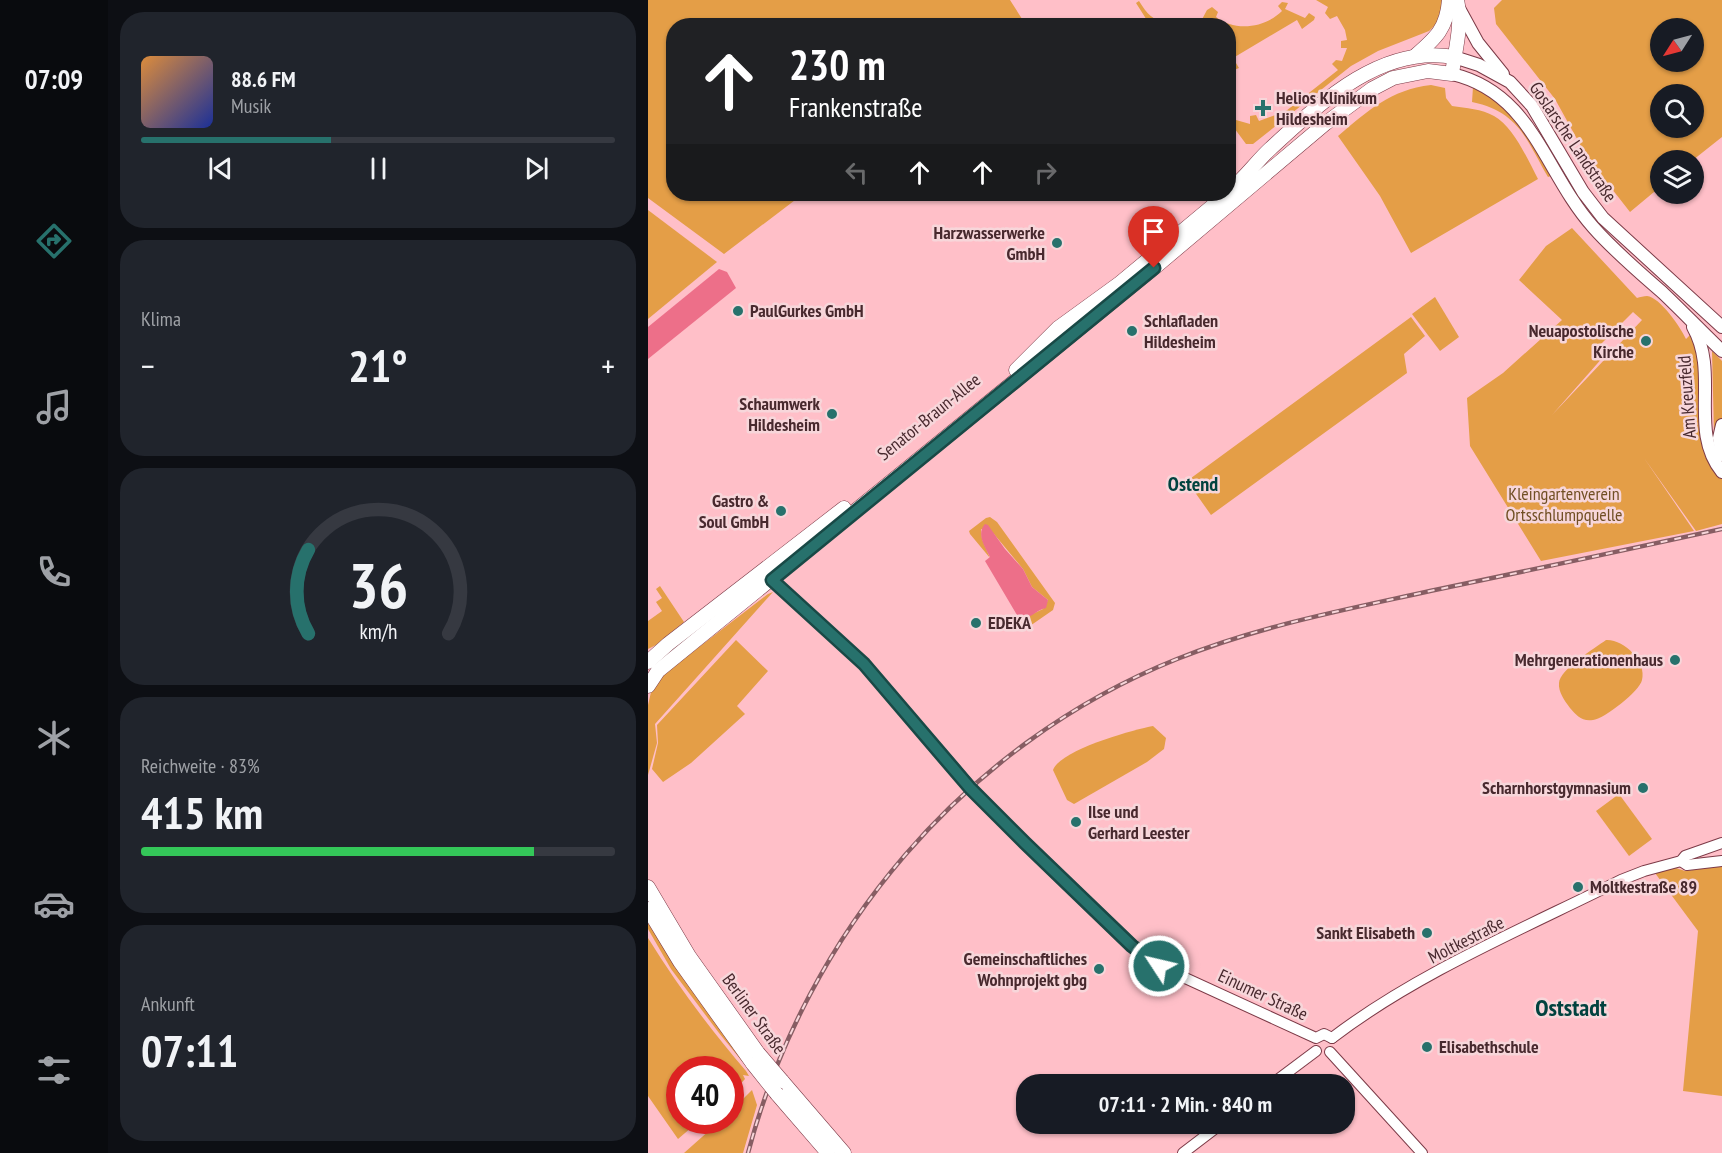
<!DOCTYPE html>
<html lang="de">
<head>
<meta charset="utf-8">
<style>
	:root { --surface:#171b24; --page:#20242c; --text:#f1f3f6; --muted:#9ea1a6; --line:#363941; --accent:#27716c }
	body { margin:0; font-family:"PT Sans Narrow",sans-serif; background:var(--page); color:var(--text); height:100vh; display:flex; flex-direction:column; font-size:22px; white-space:nowrap }
	* { box-sizing:border-box; margin:0 }
	p { font-size:20px; color:var(--muted) }
	.icon { flex:none; width:33px; height:33px; fill:none; stroke:currentColor; stroke-width:2; stroke-linecap:round; stroke-linejoin:round }
	.map { position:relative; flex:1; overflow:hidden }
	.details { display:flex; flex-direction:column; gap:12px; padding:12px; background:#0d0f14; width:540px }
	.details>* { flex:none }
	.hud { position:absolute; left:18px; top:18px; width:570px; height:183px; border-radius:24px; box-shadow:0 2px 4px #0004; background:#202124; color:#fff; overflow:hidden }
	.needle { width:39px; rotate:234deg }
	.controls { position:absolute; left:1002px; top:18px; display:grid; gap:12px }
	.controls a { display:grid; place-items:center; width:54px; height:54px; border-radius:50%; background:var(--surface); box-shadow:0 2px 4px #0004; font-size:30px }
	.speed { position:absolute; left:18px; top:1056px; display:flex; gap:12px; font-size:30px; font-weight:700; text-align:center }
	.speed>* { display:grid; place-content:center; width:78px; height:78px; border-radius:50%; background:var(--surface); box-shadow:0 2px 4px #0004; line-height:1 }
	.speed .limit { border:9px solid #d22; background:#fff; color:#111 }
	.pin { position:absolute; display:grid; place-items:center; width:51px; height:51px; color:#fff; margin:-62px -26px; border-radius:50% 50% 50% 0; rotate:-45deg; box-shadow:0 0 6px #0007 }
	.pin .icon { rotate:45deg }
	.me { position:absolute; width:66px; margin:-33px; rotate:305deg; stroke-linejoin:round; filter:drop-shadow(0 0 4px #0008) }
	.turn { display:flex; align-items:center; gap:21px; height:126px; padding:0 24px; font-size:27px }
	.turn .icon { width:78px; height:78px; stroke-width:2.5 }
	.turn b { display:block; font-size:42px; line-height:51px }
	.lanes { display:flex; align-items:center; height:57px; padding:0 24px; background:#0003; justify-content:center; gap:30px; direction:ltr }
	.lanes .off { opacity:.35 }
	.big { font-size:45px; font-weight:700; line-height:1.1 }
	.details .card { flex:1; display:flex; flex-direction:column; justify-content:center; gap:9px; min-width:0; padding:0 21px; border-radius:24px; background:var(--page) }
	.details .dial { align-items:center; gap:0 }
	.dial svg { height:156px; overflow:visible; fill:none; stroke:var(--line); stroke-width:7; stroke-linecap:round; text-anchor:middle }
	.dial text { fill:var(--text); stroke:none }
	.song { display:flex; align-items:center; gap:18px }
	.cover { width:72px; height:72px; border-radius:9px; background:linear-gradient(135deg,hsl(30 70% 55%),hsl(230 70% 35%)) }
	.played { height:6px; border-radius:3px; background:linear-gradient(90deg,var(--accent) 40%,var(--line) 40%) }
	.keys { display:flex; justify-content:space-around; direction:ltr }
	.heat { display:flex; justify-content:space-between; align-items:center; font-size:33px; direction:ltr }
	.charge { height:9px; border-radius:4px; background:linear-gradient(90deg,#34c759 83%,var(--line) 0) }
	.trip { position:absolute; left:368px; top:1074px; width:339px; height:60px; border-radius:24px; background:var(--surface); box-shadow:0 2px 4px #0004; font-weight:700; line-height:60px; text-align:center }
	main { display:flex; flex:1; min-height:0 }
	.tab-bar { display:flex; flex-direction:column; width:108px; justify-content:space-around; align-items:center; background:#090b0e; color:var(--muted) }
	.tab-bar .icon { width:42px; height:42px }
	.tab-bar .selected { color:var(--accent) }
	.tab-bar b { font-size:27px; color:var(--text) }
	.map>svg:first-child { display:block }
</style>
</head>
<body>
<main>
<nav class="tab-bar">
<b>07:09</b>
<svg class="icon selected" aria-label="directions" viewBox="0 0 24 24"><path d="M12 3l9 9-9 9-9-9zM9 14v-3h6M13 9l2 2-2 2"/></svg>
<svg class="icon" aria-label="music" viewBox="0 0 24 24"><path d="M9 18V5l10-2v13"/><circle cx="6" cy="18" r="3"/><circle cx="16" cy="16" r="3"/></svg>
<svg class="icon" aria-label="phone" viewBox="0 0 24 24"><path d="M5 4h4l2 5-3 2q2 4 5 5l2-3 5 2v4C11 20 4 13 5 4z"/></svg>
<svg class="icon" aria-label="climate" viewBox="0 0 24 24"><path d="M12 3v18M4 7l16 10M4 17L20 7"/></svg>
<svg class="icon" aria-label="car" viewBox="0 0 24 24"><path d="M5 17H2v-5l4-1 3-4h7l3 4 3 1v5h-3M9 17h6M6 11h13"/><circle cx="7" cy="17" r="2"/><circle cx="17" cy="17" r="2"/></svg>
<svg class="icon" aria-label="filters" viewBox="0 0 24 24"><path d="M4 7h16M4 17h16"/><circle cx="9" cy="7" r="2"/><circle cx="15" cy="17" r="2"/></svg>
</nav>
<section class="details">
<div class="card">
<div class="song"><i class="cover"></i><div><b>88.6 FM</b><p>Musik</p></div></div>
<div class="played"></div>
<div class="keys"><svg class="icon" aria-label="previous" viewBox="0 0 24 24"><path d="M18 5L8 12l10 7zM5 5v14"/></svg><svg class="icon" aria-label="pause" viewBox="0 0 24 24"><path d="M8 5v14M16 5v14"/></svg><svg class="icon" aria-label="next" viewBox="0 0 24 24"><path d="M6 5l10 7-10 7zM19 5v14"/></svg></div>
</div>
<div class="card"><p>Klima</p>
<div class="heat"><a>−</a><b class="big">21°</b><a>+</a></div>
</div>
<div class="card dial"><svg viewBox="0 0 100 80">
<path d="M14 69A42 42 0 1 1 86 69"/>
<path d="M14 69A42 42 0 0 1 14 26" stroke="#27716c"/>
<text x="50" y="56" font-size="32" font-weight="700">36</text>
<text x="50" y="72" font-size="11">km/h</text>
</svg></div>
<div class="card"><p>Reichweite · 83%</p><b class="big">415 km</b><div class="charge"></div></div>
<div class="card"><p>Ankunft</p><b class="big">07:11</b></div>
</section>
<div class="map">
<svg width="1074" height="1153" viewBox="0 0 1074 1153">
	<rect width="100%" height="100%" fill="#ffbfc8"/>
	<g fill="#e49e47" fill-rule="evenodd">
		<polygon points="0,0 362,0 376,22 372,26 26,26 26,194 155,194 76,254 0,198"/>
		<polygon points="668,0 794,0 795,5 788,24 781,31 730,51 703,66 605,144 598,144 581,121 581,112 588,120 602,124 602,116 608,115 611,121 638,111 690,70 684,64 688,60 694,61 699,48 693,48 693,41 699,40 697,30 689,16 682,19 677,13 680,7"/>
		<path d="M854 0H1074V137L1045 160H1012V187L982 212 939 157 907 99 848 24 846 8ZM1012 28H1046V62H1012ZM1012 94H1046V128H1012Z"/>
		<path d="M491 1C502 19 511 26 532 18L531 25H502L488 3Z"/>
		<path d="M634 2 640 3 637 9 657 18 661 13 667 17 666 20 654 29 649 20 585 58 591 68 586 70 583 65 585 63 581 56 580 26 551 25 559 10 564 7 570 12 568 17C587 32 617 28 634 11L630 6Z"/>
		<path d="M783 85 797 88 798 98 804 106C818 108 834 109 846 116 865 126 880 160 890 179L763 253 732 196 690 136C721 110 742 90 783 85Z"/>
		<path d="M825 87 851 103 870 121 903 176 900 177C878 139 871 112 824 102Z"/>
		<polygon points="0,210 69,262 0,319"/>
		<path d="M924 228 989 298C992 297 996 296 999 296 1012 297 1033 328 1038 339L1043 334 1051 354 1069 472 1074 479V524L1048 531 996 458 1046 531 893 561 822 446 819 398 855 373 914 320 871 280 898 246ZM985 312 994 320 904 415 956 356 949 348Z"/>
		<polygon points="787,297 811,337 792,351 764,314"/>
		<polygon points="763,317 777,336 756,354 759,373 563,515 539,481"/>
		<polygon points="1064,351 1074,361 1074,419 1066,434"/>
		<polygon points="342,517 349,522 407,603 405,610 379,628 372,627 372,620 395,609 400,600 384,587 375,569 346,534 333,529 334,539 342,558 322,534 321,531 338,518"/>
		<polygon points="12,586 36,622 8,645 0,649 0,621 14,611 8,602 14,598 8,589"/>
		<polygon points="125,592 7,724 9,743 0,775 0,705 4,688 16,674 120,594"/>
		<polygon points="88,640 120,671 89,706 97,714 43,763 15,782 4,769 10,743 9,725"/>
		<path d="M958 640C976 639 999 662 994 680 992 691 956 719 945 720 934 722 928 715 922 708 917 701 910 692 911 683 912 669 947 648 958 640Z"/>
		<path d="M505 726 518 738 516 749 499 762 426 804 419 800 405 770C412 750 484 730 505 726Z"/>
		<polygon points="971,794 1004,839 981,856 948,811"/>
		<polygon points="1074,866 1074,1096 1035,1091 1050,931 1007,873 1028,868 1037,871"/>
		<polygon points="0,915 102,1071 71,1033 23,969 0,929"/>
		<path d="M0 938C29 985 62 1029 98 1071L101 1076 95 1075 97 1079 83 1094 82 1070H32V1120L51 1121 30 1139 0 1096Z"/>
		<polygon points="104,1090 109,1105 95,1153 36,1153 72,1121 82,1120 83,1111"/>
	</g>
	<g fill="#ed6f89">
		<polygon points="71,269 79,272 88,288 0,359 0,327"/>
		<path d="M337 524 340 525 357 549 375 569 384 587 400 600 398 608C388 610 382 619 372 620L337 561 342 557C337 547 328 534 337 524Z"/>
	</g>
	<g fill="none" stroke-linecap="round" stroke-linejoin="round">
		<g stroke="#7c3a47" stroke-width="12">
			<g id="tertiary">
				<polyline points="118,575 216,664 326,791 405,871 484,946 511,966 668,1038 676,1034 684,1038"/>
				<polyline points="1033,861 1039,865 1074,861"/>
				<path d="M684 1038C769 973 877 928 973 880L996 871 1033 861 1037 856 1074 843"/>
				<polyline points="682,1052 774,1153"/>
				<polyline points="624,1084 668,1051"/>
				<polyline points="535,1153 573,1124"/>
			</g>
		</g>
		<g stroke="#7c3a47" stroke-width="14">
			<g id="secondary">
				<polyline points="812,10 830,43 855,74"/>
				<polyline points="806,57 831,65 862,82 884,106 935,192 955,218 1074,327"/>
				<path d="M804 74C885 93 896 172 945 227 966 251 991 272 1015 293 1035 312 1054 332 1074 351"/>
				<path d="M1045 327C1072 374 1040 430 1074 472"/>
				<polyline points="1074,425 1071,438 1074,455"/>
			</g>
		</g>
		<g stroke="#7c3a47" stroke-width="15">
			<g id="primary">
				<path d="M767 56C788 38 799 28 801 0"/>
				<path d="M580 192C596 179 608 162 622 149 672 103 733 44 806 57"/>
				<polyline points="368,370 410,328 472,283 579,194"/>
				<polyline points="0,662 20,644 196,508"/>
				<path d="M0 686 10 671 506 268 678 123 724 89 745 78 780 71 804 74C807 50 815 24 809 0"/>
				<polyline points="0,887 41,956 110,1053"/>
				<polyline points="0,909 32,962 105,1064"/>
				<polyline points="134,1081 196,1153"/>
				<polyline points="129,1094 180,1153"/>
			</g>
		</g>
		<use href="#tertiary" stroke="#fff" stroke-width="10"/>
		<use href="#secondary" stroke="#fff" stroke-width="12"/>
		<use href="#primary" stroke="#fff" stroke-width="14"/>
		<g stroke="#875d63" stroke-width="4.5">
			<path id="rail" d="M100 1153C158 933 317 744 529 659 611 626 696 610 782 591 879 571 977 550 1074 529"/>
		</g>
		<use href="#rail" stroke="#f7d6da" stroke-width="2" stroke-dasharray="7" stroke-linecap="butt"/>
		<g stroke="#7c3a47" stroke-width="15" stroke-linecap="butt">
			<g id="primary-bridge">
				<polyline points="110,1053 134,1081"/>
				<polyline points="105,1064 129,1094"/>
			</g>
		</g>
		<use href="#primary-bridge" stroke="#fff" stroke-width="14"/>
	</g>
	<g fill="none" stroke-linecap="round" stroke-linejoin="round">
		<g stroke="#194946" stroke-width="15">
			<polyline id="route" points="506,268 124,580 216,664 322,788 377,843 484,946 511,966"/>
		</g>
		<use href="#route" stroke="#27716c" stroke-width="10"/>
	</g>
	<g fill="#27716c" stroke="#f7d6da" stroke-width="2">
		<path d="M612 99h6v6h6v6h-6v6h-6v-6h-6v-6h6z"/>
		<circle cx="409" cy="243" r="6"/>
		<circle cx="90" cy="311" r="6"/>
		<circle cx="484" cy="331" r="6"/>
		<circle cx="998" cy="341" r="6"/>
		<circle cx="184" cy="414" r="6"/>
		<circle cx="133" cy="511" r="6"/>
		<circle cx="328" cy="623" r="6"/>
		<circle cx="1027" cy="660" r="6"/>
		<circle cx="995" cy="788" r="6"/>
		<circle cx="428" cy="822" r="6"/>
		<circle cx="930" cy="887" r="6"/>
		<circle cx="779" cy="933" r="6"/>
		<circle cx="451" cy="969" r="6"/>
		<circle cx="779" cy="1047" r="6"/>
	</g>
	<g text-anchor="middle" stroke-width="5" stroke-linejoin="round" paint-order="stroke">
		<g font-size="18" font-weight="bold" fill="#48292e" stroke="#f7d6da" text-anchor="end">
			<text x="628" y="104" text-anchor="start">Helios Klinikum<tspan x="628" dy="21">Hildesheim</tspan></text>
			<text x="397" y="239">Harzwasserwerke<tspan x="397" dy="21">GmbH</tspan></text>
			<text x="102" y="317" text-anchor="start">PaulGurkes GmbH</text>
			<text x="496" y="327" text-anchor="start">Schlafladen<tspan x="496" dy="21">Hildesheim</tspan></text>
			<text x="986" y="337">Neuapostolische<tspan x="986" dy="21">Kirche</tspan></text>
			<text x="172" y="410">Schaumwerk<tspan x="172" dy="21">Hildesheim</tspan></text>
			<text x="121" y="507">Gastro &amp;<tspan x="121" dy="21">Soul GmbH</tspan></text>
			<text x="340" y="629" text-anchor="start">EDEKA</text>
			<text x="1015" y="666">Mehrgenerationenhaus</text>
			<text x="983" y="794">Scharnhorstgymnasium</text>
			<text x="440" y="818" text-anchor="start">Ilse und<tspan x="440" dy="21">Gerhard Leester</tspan></text>
			<text x="942" y="893" text-anchor="start">Moltkestraße 89</text>
			<text x="767" y="939">Sankt Elisabeth</text>
			<text x="439" y="965">Gemeinschaftliches<tspan x="439" dy="21">Wohnprojekt gbg</tspan></text>
			<text x="791" y="1053" text-anchor="start">Elisabethschule</text>
		</g>
		<g font-size="18" fill="#48292e" stroke="#f7d6da">
			<text transform="translate(925 142) rotate(56)" y="6">Goslarsche Landstraße</text>
			<text transform="translate(1039 397) rotate(-94)" y="6">Am Kreuzfeld</text>
			<text transform="translate(281 417) rotate(-39)" y="6">Senator-Braun-Allee</text>
			<text transform="translate(818 940) rotate(-27)" y="6">Moltkestraße</text>
			<text transform="translate(615 995) rotate(25)" y="6">Einumer Straße</text>
			<text transform="translate(106 1014) rotate(54)" y="6">Berliner Straße</text>
		</g>
		<g font-size="18" fill="#714f24" stroke="#f7d6da">
			<text x="916" y="500">Kleingartenverein<tspan x="916" dy="21">Ortsschlumpquelle</tspan></text>
		</g>
		<g font-size="20" font-weight="bold" fill="#00423f" stroke="#f7d6da">
			<text x="545" y="491">Ostend</text>
		</g>
		<g font-size="24" font-weight="bold" fill="#00423f" stroke="#f7d6da">
			<text x="923" y="1016">Oststadt</text>
		</g>
	</g>
</svg>
<div class="controls">
<a><svg class="needle" viewBox="-14 -14 28 28"><path d="M0-13l5 13h-10z" fill="#e53935"/><path d="M0 13l5-13h-10z" fill="#9ea1a6"/></svg></a>
<a><svg class="icon" aria-label="search" viewBox="0 0 24 24"><circle cx="10" cy="10" r="6"/><path d="M15 15l6 6"/></svg></a>
<a><svg class="icon" aria-label="layers" viewBox="0 0 24 24"><path d="M12 4l9 5-9 5-9-5zM3 14l9 5 9-5"/></svg></a>
</div>
<div class="speed"><div class="limit">40</div></div>
<div class="pin" style="left:506px;top:268px;background:#d93025"><svg class="icon" aria-label="arrive" viewBox="0 0 24 24"><path d="M6 21V4h12l-3 4 3 4H6"/></svg></div>
<svg class="me" style="left:511px;top:966px" viewBox="-20 -20 40 40"><circle r="17" fill="#27716c" stroke="#fff" stroke-width="3"/><path d="M0-11L8 9 0 5-8 9z" fill="#fff"/></svg>
<div class="trip">07:11 · 2 Min. · 840 m</div>
<div class="hud">
<div class="turn"><svg class="icon" aria-label="ahead" viewBox="0 0 24 24"><path d="M12 20V5M6 11l6-6 6 6"/></svg><div><b>230 m</b>Frankenstraße</div></div>
<div class="lanes"><svg class="icon off" aria-label="left" viewBox="0 0 24 24"><path d="M17 20v-9H6M10 6l-5 5 5 5"/></svg><svg class="icon" aria-label="ahead" viewBox="0 0 24 24"><path d="M12 20V5M6 11l6-6 6 6"/></svg><svg class="icon" aria-label="ahead" viewBox="0 0 24 24"><path d="M12 20V5M6 11l6-6 6 6"/></svg><svg class="icon off" aria-label="right" viewBox="0 0 24 24"><path d="M7 20v-9h11M14 6l5 5-5 5"/></svg></div>
</div>
</div>
</main>
</body>
</html>
